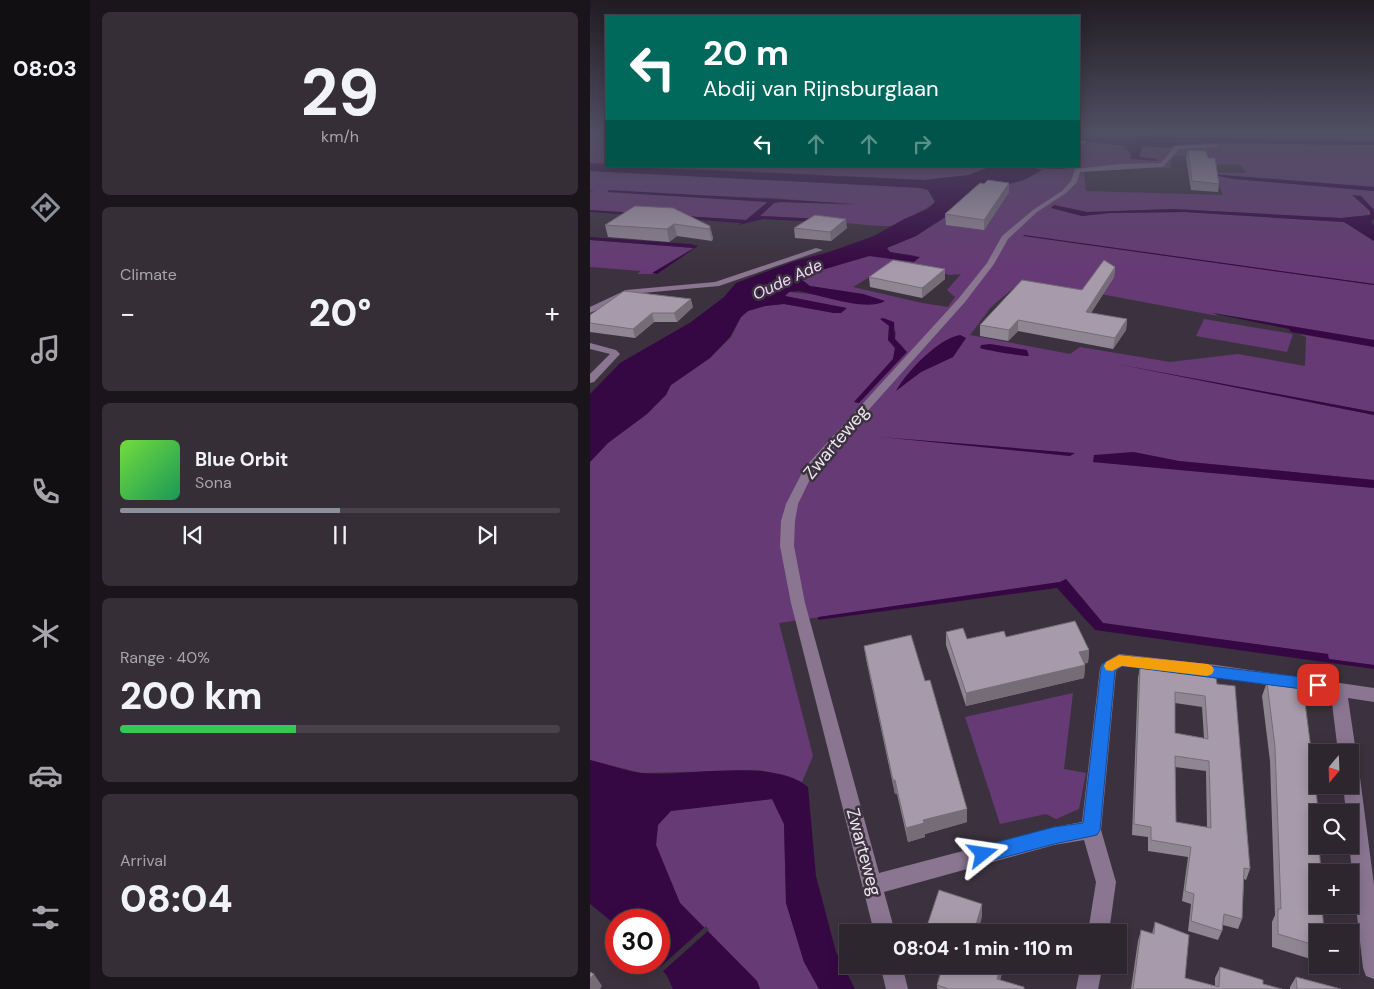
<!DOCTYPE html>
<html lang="en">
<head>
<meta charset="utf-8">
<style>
	:root { --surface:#2d262f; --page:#352e37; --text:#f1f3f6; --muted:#a7a5aa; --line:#48434b; --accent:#8c9099 }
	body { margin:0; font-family:"DM Sans",sans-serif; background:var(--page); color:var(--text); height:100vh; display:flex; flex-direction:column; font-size:19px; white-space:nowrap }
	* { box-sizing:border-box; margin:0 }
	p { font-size:16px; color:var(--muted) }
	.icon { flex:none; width:28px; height:28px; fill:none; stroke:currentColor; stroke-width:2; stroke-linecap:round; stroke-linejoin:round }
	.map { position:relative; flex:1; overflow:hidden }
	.drawer { display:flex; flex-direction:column; gap:12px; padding:12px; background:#19151a; width:500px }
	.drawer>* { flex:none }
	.guide { position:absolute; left:15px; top:15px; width:475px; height:152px; border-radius:0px; box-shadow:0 2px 12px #0003,0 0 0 1px var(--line); background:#00695c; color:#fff; overflow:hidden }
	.needle { width:32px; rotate:199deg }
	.controls { position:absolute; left:719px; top:744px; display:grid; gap:10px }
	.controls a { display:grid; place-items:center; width:50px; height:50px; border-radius:0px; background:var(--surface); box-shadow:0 2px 12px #0003,0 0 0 1px var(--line); font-size:25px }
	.speed { position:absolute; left:15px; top:909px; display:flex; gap:10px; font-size:25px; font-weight:700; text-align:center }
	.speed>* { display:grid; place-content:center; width:65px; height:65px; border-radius:50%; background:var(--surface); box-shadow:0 2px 12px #0003,0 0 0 1px var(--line); line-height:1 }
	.speed .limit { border:8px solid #d22; background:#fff; color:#111 }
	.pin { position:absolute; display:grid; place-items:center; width:42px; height:42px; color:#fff; margin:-21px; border-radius:10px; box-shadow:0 2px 8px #0006 }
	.me { position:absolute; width:55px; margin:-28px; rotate:75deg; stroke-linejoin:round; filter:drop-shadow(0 0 4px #0008) }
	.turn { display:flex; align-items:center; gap:18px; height:105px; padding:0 15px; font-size:22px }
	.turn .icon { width:65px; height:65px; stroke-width:2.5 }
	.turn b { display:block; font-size:35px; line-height:42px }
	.lanes { display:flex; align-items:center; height:48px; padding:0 15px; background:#0003; justify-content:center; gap:25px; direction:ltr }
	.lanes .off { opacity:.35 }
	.big { font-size:38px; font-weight:800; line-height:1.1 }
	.drawer .card { flex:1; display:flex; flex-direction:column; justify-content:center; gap:8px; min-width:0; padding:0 18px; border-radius:8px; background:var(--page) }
	.drawer .dial { align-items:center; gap:0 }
	.dial b { font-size:65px; line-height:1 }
	.song { display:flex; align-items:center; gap:15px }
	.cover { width:60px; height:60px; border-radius:8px; background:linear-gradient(135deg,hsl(100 70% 55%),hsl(150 70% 35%)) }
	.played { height:5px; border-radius:2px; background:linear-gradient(90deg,var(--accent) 50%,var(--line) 50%) }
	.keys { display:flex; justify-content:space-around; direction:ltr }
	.heat { display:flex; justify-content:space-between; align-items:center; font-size:28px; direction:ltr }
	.charge { height:8px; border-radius:4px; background:linear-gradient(90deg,#34c759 40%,var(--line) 0) }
	.trip { position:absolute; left:249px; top:924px; width:288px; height:50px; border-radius:0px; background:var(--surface); box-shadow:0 2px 12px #0003,0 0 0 1px var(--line); font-weight:800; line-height:50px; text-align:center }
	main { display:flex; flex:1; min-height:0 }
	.tab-bar { display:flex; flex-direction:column; width:90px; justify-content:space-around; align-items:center; background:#120f13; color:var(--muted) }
	.tab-bar .icon { width:35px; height:35px }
	.tab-bar .selected { color:var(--accent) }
	.tab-bar b { font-size:22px; color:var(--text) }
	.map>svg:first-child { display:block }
</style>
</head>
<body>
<main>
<nav class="tab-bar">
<b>08:03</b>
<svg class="icon selected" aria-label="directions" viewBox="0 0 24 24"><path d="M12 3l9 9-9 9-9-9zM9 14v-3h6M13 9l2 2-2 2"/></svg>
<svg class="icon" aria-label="music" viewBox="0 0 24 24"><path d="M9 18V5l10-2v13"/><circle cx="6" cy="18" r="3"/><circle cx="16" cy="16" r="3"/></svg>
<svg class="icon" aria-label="phone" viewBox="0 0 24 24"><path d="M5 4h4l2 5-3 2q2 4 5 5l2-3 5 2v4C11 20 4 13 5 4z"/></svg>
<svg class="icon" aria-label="climate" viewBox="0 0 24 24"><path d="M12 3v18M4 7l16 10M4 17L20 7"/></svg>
<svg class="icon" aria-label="car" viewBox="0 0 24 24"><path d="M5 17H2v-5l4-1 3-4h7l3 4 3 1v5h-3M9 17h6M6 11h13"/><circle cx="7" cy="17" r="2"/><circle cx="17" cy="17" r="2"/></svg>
<svg class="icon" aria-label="filters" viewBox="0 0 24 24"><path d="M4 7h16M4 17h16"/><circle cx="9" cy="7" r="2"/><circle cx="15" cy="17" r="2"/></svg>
</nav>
<section class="drawer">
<div class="card dial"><b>29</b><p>km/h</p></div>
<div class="card"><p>Climate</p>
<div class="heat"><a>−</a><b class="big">20°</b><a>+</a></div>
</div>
<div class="card">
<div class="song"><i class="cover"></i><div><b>Blue Orbit</b><p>Sona</p></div></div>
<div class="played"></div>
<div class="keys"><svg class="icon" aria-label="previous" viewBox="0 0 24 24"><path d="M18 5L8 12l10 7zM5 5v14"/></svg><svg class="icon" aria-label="pause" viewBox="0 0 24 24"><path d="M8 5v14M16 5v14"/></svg><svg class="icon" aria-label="next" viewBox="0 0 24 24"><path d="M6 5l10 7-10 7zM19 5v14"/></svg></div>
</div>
<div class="card"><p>Range · 40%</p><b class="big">200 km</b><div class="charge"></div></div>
<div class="card"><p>Arrival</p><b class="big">08:04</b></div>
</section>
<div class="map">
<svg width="784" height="989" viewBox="0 0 784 989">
	<rect width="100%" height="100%" fill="#3c323f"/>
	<g fill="#663b75" fill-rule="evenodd">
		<polygon points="0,130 16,130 16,164 0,163"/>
		<polygon points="564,130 612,130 616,138 492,138 567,137"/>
		<polygon points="620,130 784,130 784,141 627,139"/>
		<path d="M489 140 535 146 536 148H534L540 152 541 159H566L549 157 553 146H556L620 143 784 145V187L619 174 644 179 784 191V210L771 196 763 195 780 211V215L751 218 584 209 497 212 464 205 461 207 492 216 520 213 594 212 754 222 784 241V284L434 236 784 285V340L624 313 628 316 500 292 492 294 426 286 401 307 380 335 480 354 490 347 580 362 648 354 715 366 716 337 709 334 784 347V412L592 376 784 415V480L589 461 543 452 503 462 784 488V665L738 659 737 654 513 623 476 579 470 582 189 623 223 756 212 782 170 770 51 773 0 760V462L18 443 57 414 75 395 81 385 120 358 141 337 151 317 158 311 175 306 194 304 244 313 256 309 195 296 199 292 294 301 273 294 220 286 212 280 218 274 279 256H327L300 252 296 248 326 236 377 196 440 177 451 170 444 168 474 169V166H489ZM583 156H607L612 164 650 165 656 173 613 172 627 179 633 195 496 191 494 171 544 167 580 168ZM329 268 360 275 371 274 357 290 365 297 358 307 332 303 263 287 286 273ZM299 326 306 332 305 339 313 347 269 403 264 402 303 359 305 348 298 340ZM370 335 376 338 363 357 331 372 307 389ZM341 441 483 453V454L480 456Z"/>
		<polygon points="57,166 402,166 379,175 334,180"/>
		<path d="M0 171 323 187 338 190 345 202C343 205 305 226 301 226 286 227 266 223 249 223L250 220 170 216 184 203 190 202 267 205 184 198 17 192 178 201 156 220 0 210V192L4 191 0 190Z"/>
		<polygon points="0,240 104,248 63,274 47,274 51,271 0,267"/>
		<polygon points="614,319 703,334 697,352 606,336"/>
		<polygon points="483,693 474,769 496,773 489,809 466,819 456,814 410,824 375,717"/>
		<polygon points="182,799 194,824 196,903 214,962 229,989 170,989 167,981 90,903 66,845 68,825 80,811"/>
	</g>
	<g fill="#360843">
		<polygon points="575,137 784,141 784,145 620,143 588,145 578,148 553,146 549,157 567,159 567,161 541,159 540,152 533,148 535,146 489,141 489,139"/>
		<path d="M0 163 16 164V166L334 180 379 175 402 166H474L475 169 445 168 452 170 434 180 416 185 357 216 326 236 297 248 300 252 330 257 324 262 279 256 218 274 212 280 220 286 273 294 295 301C277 312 230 295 209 291L199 292 195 296 257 308 251 313H244L194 304 175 306 158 311 151 317 140 337 120 358 81 385 76 395 57 414 18 443 0 462V394L30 363 101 322 134 297 146 283 205 261 239 252 284 236 314 219 338 209 345 202 338 190 331 188 0 171Z"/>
		<polygon points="619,174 784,187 784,191 644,179"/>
		<polygon points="19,190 268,204 190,202 184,203 170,216 251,220 249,223 173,219 149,225 151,223 0,212 0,210 156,220 178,202 17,192"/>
		<polygon points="762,195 771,196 784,210 784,219 781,222 784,225 784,241 754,222 594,212 520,213 492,216 461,208 464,205 497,212 584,209 751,218 780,215 780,211"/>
		<polygon points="434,235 784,284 784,285 433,236"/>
		<polygon points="0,237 101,244 108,246 67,274 62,273 104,248 0,240"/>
		<polygon points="621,313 784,340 784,347 701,332 699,329"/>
		<polygon points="293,318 304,322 305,339 317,352 269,403 264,402 303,359 305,348 298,340 299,326 290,319"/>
		<path d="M370 335 376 338 363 357 331 372 306 391C316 372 349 338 370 335Z"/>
		<path d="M400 344 437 350 439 356C436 357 395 350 390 348L391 345Z"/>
		<polygon points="527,364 784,412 784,415"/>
		<polygon points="291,437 485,453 480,456"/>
		<polygon points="543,452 589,461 784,480 784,488 503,462 504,455"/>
		<polygon points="476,579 513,623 738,654 739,659 784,665 784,669 505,630 467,588 228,620 228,617 470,582"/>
		<path d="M0 760C17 764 35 771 52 773 97 777 183 757 218 787L226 876 246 952 265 989H229L214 962 196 903 194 824 182 799 81 811 68 825 66 845 90 903 167 981 170 989H83L77 976 66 963 69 962V920H26V925L0 904Z"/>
	</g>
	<polygon fill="#3c323f" points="116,926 119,930 71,973 68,969"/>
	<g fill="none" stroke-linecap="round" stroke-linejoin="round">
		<g fill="#8a7691" fill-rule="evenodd">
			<polygon points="492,140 497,141 489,148 489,143"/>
			<polygon points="628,144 626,147 589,149 573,167 490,172 487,182 476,193 447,212 418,239 404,264 375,302 224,471 208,504 205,521 204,546 215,603 289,873 464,827 492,822 510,668 512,664 529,654 626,665 784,688 784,702 758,698 766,752 763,757 760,759 760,752 748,752 741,695 626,677 532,666 526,671 511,830 526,882 519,932 498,932 506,882 494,840 464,845 294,892 305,932 284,932 201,603 190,546 191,521 196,504 215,467 369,298 397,263 412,236 443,210 472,191 481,181 485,169 530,164 571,163 585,146"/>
			<polygon points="226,248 233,250 129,286 41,294 0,313 0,307 36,290 125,282"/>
			<polygon points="0,343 26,350 30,354 4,382 0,383 0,374 20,354 0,349"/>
			<polygon points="760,762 766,764 769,770 784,885 784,979 776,976 773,968 759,845 760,812 756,812 753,785 760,785"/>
			<polygon points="290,965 312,965 318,989 296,989"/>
			<polygon points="491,965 513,965 508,989 486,989"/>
		</g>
	</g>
	<g fill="#908593" fill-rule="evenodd">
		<polygon points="598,150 618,158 629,184 628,192 601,190 596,158"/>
		<polygon points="394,184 419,192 394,230 356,225 355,214"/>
		<polygon points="45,206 120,226 123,238 122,241 87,236 79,242 18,237 15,225"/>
		<polygon points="204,228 257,228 241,241 205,238"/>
		<polygon points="525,267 524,277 501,313 537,319 536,330 523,349 428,331 418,341 390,336 390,325 492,290"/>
		<polygon points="279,277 355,279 332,298 280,287"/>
		<polygon points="103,307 87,322 64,322 45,338 0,332 0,315"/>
		<polygon points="356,632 377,639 416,637 499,650 498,663 495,663 494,678 376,706 356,645"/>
		<polygon points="274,646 335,681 377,809 377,822 335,834 335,837 318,842 307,794 305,794 276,659"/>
		<path d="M550 667 627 684 660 869 656 880 654 879 652 919 648 929 633 925 632 931 628 940 598 931 601 904 592 901 598 857 558 851V837L542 835 548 678ZM585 703 612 707 614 738 585 733ZM585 767 616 771 617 827 586 822Z"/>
		<polygon points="677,682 728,932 727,961 682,947 682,922 685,915 680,761 672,696"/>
		<polygon points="565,922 595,978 625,986 625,978 630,967 673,984 692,989 541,989 548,941 551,930 562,934"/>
		<polygon points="353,965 414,965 410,980 434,989 347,989 347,985"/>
		<polygon points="706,977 751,989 700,989 700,987"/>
	</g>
	<g fill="#756c78">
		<polygon points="419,183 419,192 394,230 394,220"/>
		<polygon points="256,219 257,228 241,241 240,232"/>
		<polygon points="84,224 87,236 79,242 77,229"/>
		<polygon points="120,226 123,238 122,241 119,229"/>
		<polygon points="525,267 524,277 495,322 496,312"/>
		<polygon points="355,269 355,279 332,298 332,288"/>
		<polygon points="101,299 103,307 87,322 84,313"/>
		<polygon points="62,313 64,322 45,338 43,329"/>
		<polygon points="537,319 536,330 523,349 525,338"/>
		<polygon points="428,320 428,331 418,341 419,330"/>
		<polygon points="499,650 498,663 487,665 489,652"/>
		<polygon points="495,665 494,678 376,706 376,693"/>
		<polygon points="303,780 305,780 307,794 305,794"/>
		<polygon points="377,809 377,822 335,834 335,837 318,842 316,828 333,820"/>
		<polygon points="392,904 392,917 388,932 384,932"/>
		<polygon points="411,965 414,965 408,989 407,979"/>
		<polygon points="4,974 12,986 10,989 0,989 0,979"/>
	</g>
	<g fill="#a79bab" stroke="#756c78" fill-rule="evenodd">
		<polygon points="598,150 616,151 618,158 625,158 629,184 602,181"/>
		<polygon points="398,180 419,183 394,220 355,214 390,183 394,184"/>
		<polygon points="45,206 83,208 120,226 119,229 84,224 77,229 15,225"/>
		<polygon points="225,215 256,219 240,232 204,228"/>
		<polygon points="303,260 355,269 332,288 279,277"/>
		<polygon points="514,260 525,267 496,312 537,319 525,338 428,320 419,330 390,325 432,280 492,290"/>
		<polygon points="34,291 101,299 84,313 62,313 43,329 0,323 0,315"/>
		<polygon points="485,621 499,650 489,652 495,665 376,693 356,632 373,628 377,639 414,631 416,637"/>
		<polygon points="321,635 335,681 340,680 377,809 333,820 334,823 316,828 305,780 303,780 274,646"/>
		<path d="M550 667 626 678 627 684 645 686 660 869 654 868 652 919 634 914 632 931 601 921 604 894 595 891 601 847 561 840V827L544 824ZM585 692 615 696 618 739 585 733ZM585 756 619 761 621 828 586 822Z"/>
		<polygon points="677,682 713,687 726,788 728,812 728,845 729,845 731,872 728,872 728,905 732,905 734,932 728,932 728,946 688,934 688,909 691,909 685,747"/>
		<polygon points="349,890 392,904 384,932 335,932"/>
		<polygon points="565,922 599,935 595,978 629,987 630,967 673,980 673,984 692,989 543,989 551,930 564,934"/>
		<polygon points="353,965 411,965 407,979 434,987 434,989 359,989 347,985"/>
		<polygon points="0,972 4,974 0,979"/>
		<polygon points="706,977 751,989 707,989"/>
	</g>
	<linearGradient id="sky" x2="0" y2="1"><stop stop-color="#211c23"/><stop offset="0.49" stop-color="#504f63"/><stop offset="1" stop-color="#504f63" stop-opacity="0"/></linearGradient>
	<rect width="784" height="268" fill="url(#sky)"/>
	<polygon fill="#1a73e8" stroke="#114b97" points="529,655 728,679 734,681 736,685 734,689 728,691 532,666 525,671 510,830 507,835 464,844 393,863 387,860 384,854 387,848 393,846 464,827 493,823 511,668 513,664"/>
	<polygon fill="#f59e0b" points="529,655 617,664 622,666 624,670 622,674 617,676 532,666 522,671 516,670 514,666 516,662"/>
	<g text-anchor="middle" stroke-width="5" stroke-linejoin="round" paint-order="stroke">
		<g font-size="16" font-style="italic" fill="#f3d8fc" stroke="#3c323f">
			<text transform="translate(197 279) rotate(-25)" y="6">Oude Ade</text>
		</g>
		<g font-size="18" fill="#ede7ef" stroke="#3c323f">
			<text transform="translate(246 442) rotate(-50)" y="6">Zwarteweg</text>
			<text transform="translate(274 852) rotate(75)" y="6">Zwarteweg</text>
		</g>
	</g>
</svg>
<div class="controls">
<a><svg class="needle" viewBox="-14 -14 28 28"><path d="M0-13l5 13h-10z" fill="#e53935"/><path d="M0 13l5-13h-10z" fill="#a7a5aa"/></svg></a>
<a><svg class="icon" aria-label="search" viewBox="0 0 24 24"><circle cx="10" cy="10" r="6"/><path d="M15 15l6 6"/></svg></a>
<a>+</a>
<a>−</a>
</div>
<div class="speed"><div class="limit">30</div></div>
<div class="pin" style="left:728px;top:685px;background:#d93025"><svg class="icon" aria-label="arrive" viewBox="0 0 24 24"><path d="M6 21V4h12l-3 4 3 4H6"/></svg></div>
<svg class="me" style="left:393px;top:854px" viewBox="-20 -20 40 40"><path d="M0-17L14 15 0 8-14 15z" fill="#1a73e8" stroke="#fff" stroke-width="4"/></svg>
<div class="trip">08:04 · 1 min · 110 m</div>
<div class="guide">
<div class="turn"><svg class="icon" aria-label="left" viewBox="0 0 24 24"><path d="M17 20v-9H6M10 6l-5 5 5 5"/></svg><div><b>20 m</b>Abdij van Rijnsburglaan</div></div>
<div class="lanes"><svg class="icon" aria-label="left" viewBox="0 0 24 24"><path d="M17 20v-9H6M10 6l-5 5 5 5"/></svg><svg class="icon off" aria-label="ahead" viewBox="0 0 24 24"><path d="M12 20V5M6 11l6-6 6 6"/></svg><svg class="icon off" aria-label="ahead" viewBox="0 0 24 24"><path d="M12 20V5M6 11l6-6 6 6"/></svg><svg class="icon off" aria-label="right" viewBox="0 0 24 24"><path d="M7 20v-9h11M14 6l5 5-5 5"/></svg></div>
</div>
</div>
</main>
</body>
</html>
